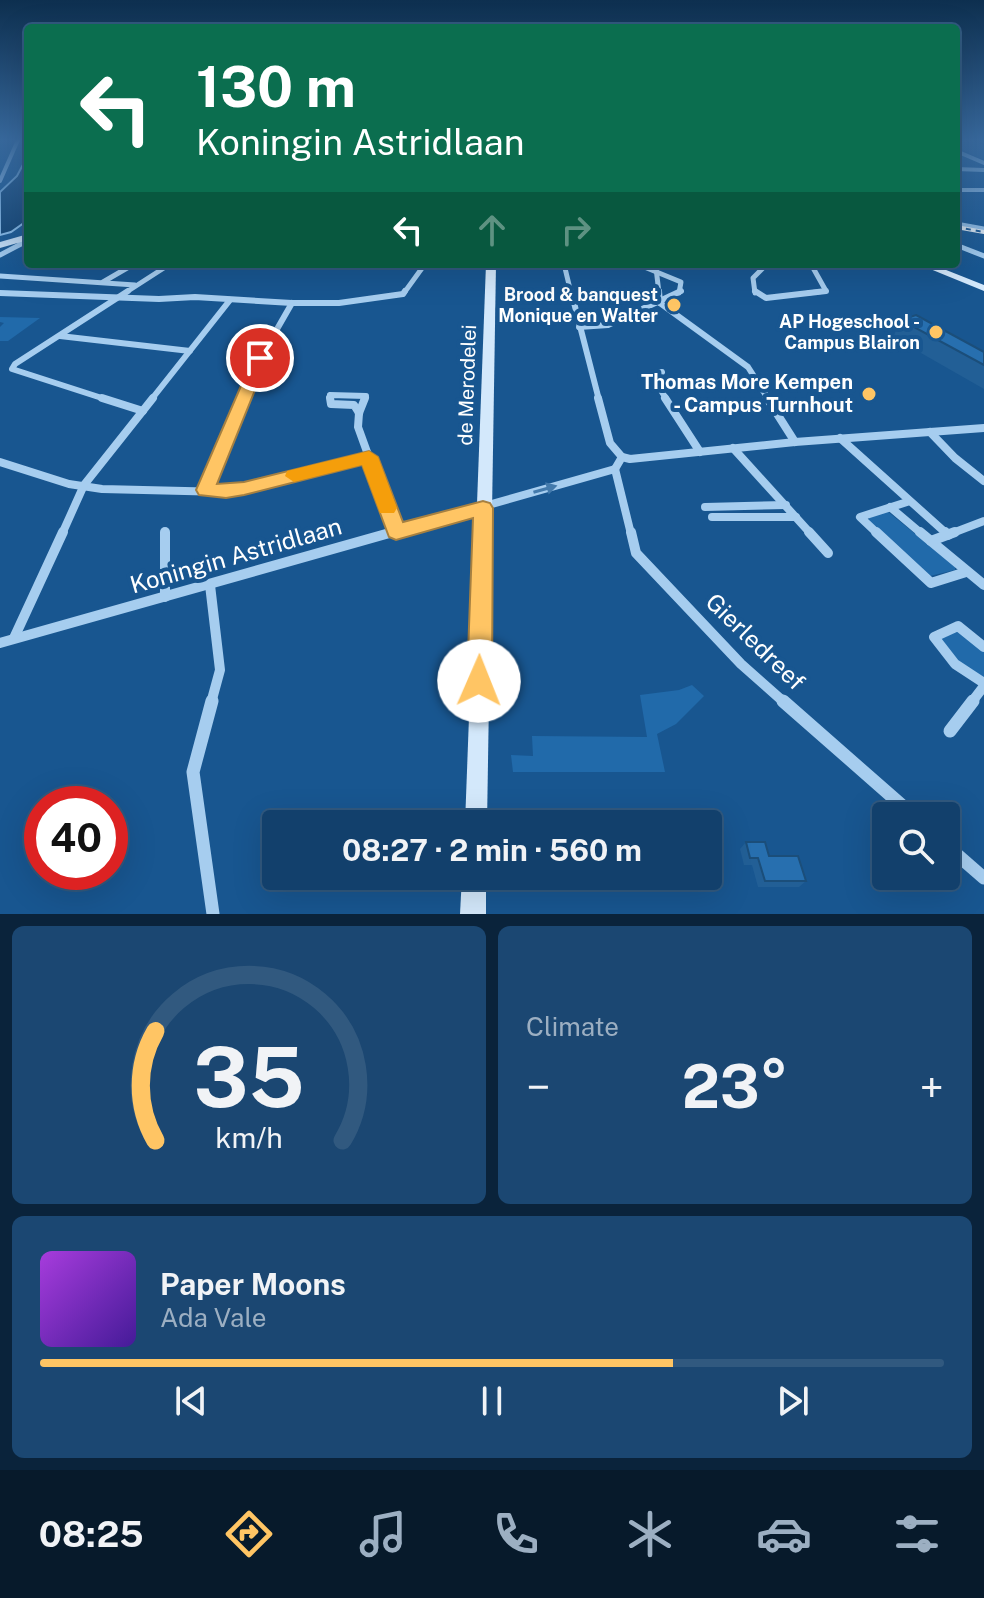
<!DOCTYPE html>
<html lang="en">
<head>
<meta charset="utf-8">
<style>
	:root { --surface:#12406c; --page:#1b4772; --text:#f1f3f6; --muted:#9cafc2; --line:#31597f; --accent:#ffc564 }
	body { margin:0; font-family:"Public Sans",sans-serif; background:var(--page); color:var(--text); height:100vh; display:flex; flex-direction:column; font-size:30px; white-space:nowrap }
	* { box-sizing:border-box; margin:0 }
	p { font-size:26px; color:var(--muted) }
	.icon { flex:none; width:44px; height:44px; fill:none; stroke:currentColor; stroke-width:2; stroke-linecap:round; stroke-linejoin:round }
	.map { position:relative; height:914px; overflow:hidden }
	.drawer { display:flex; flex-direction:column; gap:12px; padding:12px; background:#0a233b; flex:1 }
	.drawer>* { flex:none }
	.top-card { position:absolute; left:24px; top:24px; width:936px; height:244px; border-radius:8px; box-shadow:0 8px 32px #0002,0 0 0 2px var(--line); background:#0b6e4f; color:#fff; overflow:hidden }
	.buttons { position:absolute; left:872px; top:802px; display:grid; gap:16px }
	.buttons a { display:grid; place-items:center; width:88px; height:88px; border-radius:8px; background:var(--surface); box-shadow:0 8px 32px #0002,0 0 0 2px var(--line); font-size:40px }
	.speed { position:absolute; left:24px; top:786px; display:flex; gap:16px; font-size:40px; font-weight:700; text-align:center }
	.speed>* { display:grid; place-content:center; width:104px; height:104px; border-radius:50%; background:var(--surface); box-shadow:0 8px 32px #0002,0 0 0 2px var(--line); line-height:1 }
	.speed .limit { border:12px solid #d22; background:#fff; color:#111 }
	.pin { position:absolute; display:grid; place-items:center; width:68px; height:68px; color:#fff; margin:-34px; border:4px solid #fff; border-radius:50%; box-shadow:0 2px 8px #0007 }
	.me { position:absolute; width:88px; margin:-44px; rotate:1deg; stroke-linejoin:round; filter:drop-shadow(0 0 6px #0008) }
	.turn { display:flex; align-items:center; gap:28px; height:168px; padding:0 40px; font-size:36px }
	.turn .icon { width:104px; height:104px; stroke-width:2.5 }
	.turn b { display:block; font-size:56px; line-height:68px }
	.lanes { display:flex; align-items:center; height:76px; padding:0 40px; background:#0003; justify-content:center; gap:40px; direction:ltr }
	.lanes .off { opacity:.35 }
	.big { font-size:60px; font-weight:700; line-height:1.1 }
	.drawer .tile { flex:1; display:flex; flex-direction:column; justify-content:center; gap:12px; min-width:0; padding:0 28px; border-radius:12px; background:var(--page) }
	.drawer .dial { align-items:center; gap:0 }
	.dial svg { height:208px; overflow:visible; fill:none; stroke:var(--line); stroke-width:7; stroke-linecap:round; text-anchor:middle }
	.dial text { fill:var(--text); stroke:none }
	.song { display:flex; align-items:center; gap:24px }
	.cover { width:96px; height:96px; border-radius:12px; background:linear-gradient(135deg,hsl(280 70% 55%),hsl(260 70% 35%)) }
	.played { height:8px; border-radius:4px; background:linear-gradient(90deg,var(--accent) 70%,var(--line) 70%) }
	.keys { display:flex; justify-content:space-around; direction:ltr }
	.heat { display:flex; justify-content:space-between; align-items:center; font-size:44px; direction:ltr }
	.drawer .tiles { flex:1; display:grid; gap:12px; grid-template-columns:1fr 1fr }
	.tile:last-child { grid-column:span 2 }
	.trip { position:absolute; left:262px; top:810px; width:460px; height:80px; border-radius:8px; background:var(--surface); box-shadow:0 8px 32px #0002,0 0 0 2px var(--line); font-weight:700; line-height:80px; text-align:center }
	.tab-bar { display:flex; height:128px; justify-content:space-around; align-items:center; background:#071a2b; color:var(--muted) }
	.tab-bar .icon { width:56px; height:56px }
	.tab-bar .active { color:var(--accent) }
	.tab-bar b { font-size:36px; color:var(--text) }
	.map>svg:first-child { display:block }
</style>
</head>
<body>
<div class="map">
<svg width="984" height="914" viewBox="0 0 984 914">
	<rect width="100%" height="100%" fill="#185690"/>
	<g fill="#216aaa">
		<polygon points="0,317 40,318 8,341 0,341 0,327 4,323 0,322"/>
		<polygon points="887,511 955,566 955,570 930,576 869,522 869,517"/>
		<polygon points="958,626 984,647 984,683 970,676 936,634"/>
		<polygon points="692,685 704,696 676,724 657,734 665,772 513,772 511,755 533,756 532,736 647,737 640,695 679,690"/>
	</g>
	<polygon fill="#10406e" stroke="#98c9f2" stroke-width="2" points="28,155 28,220 11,232 0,235 0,192 17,176"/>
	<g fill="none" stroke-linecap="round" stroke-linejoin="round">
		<g stroke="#a6cdef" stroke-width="4">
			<polyline points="956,151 984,163"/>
			<polyline points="956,169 984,170"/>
			<polyline points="0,181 18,140"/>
			<polyline points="956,190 984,190"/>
		</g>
		<g stroke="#a6cdef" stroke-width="5">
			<polyline points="956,224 984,229"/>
			<polyline points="956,245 984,256"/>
			<polyline points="0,255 21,244 20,240"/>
			<polyline points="564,264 571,293"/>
			<polyline points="637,264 681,282 679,293"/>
			<polyline points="794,264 831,264"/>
			<polyline points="656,268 659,293"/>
			<polyline points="0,276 135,285"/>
			<polyline points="103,282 134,264"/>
			<polyline points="125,293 170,264"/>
			<polyline points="404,293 425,264"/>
			<polyline points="755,293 753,278 767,264"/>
			<polyline points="808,293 826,291 812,266"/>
		</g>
		<g stroke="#a6cdef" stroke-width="6">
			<polyline points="571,291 599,400"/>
			<polyline points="659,291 660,303"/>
			<polyline points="755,291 766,298 826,291"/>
			<polyline points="0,293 159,299 195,297 292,303 339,303 403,294 405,291"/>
			<polyline points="660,303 748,367 769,400"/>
			<polyline points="579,327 608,325 681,291"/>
			<polyline points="60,336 190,351"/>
			<polyline points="662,372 651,375 667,400"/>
			<polyline points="108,400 12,369 15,364 128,291"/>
			<polyline points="151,400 230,300"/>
			<polyline points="242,400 257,364 292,303"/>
			<polyline points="331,400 330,395 366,396 364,400"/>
		</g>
		<g stroke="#a6cdef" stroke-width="8">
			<polyline points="102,398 143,411"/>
			<polyline points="330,398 331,404 354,405 359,413"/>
			<polyline points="598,398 610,443 622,457"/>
			<polyline points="665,398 700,452"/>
			<polyline points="767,398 795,442"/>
			<polyline points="359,413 358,427 396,532"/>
			<polyline points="359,413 365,398"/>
			<polyline points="930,432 955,458 984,481"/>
			<polyline points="840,438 947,534"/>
			<polyline points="733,448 811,534"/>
			<polyline points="0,462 69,484 102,489 226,492 369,457"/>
			<polyline points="615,469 631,534"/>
			<polyline points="205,490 243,398"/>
			<polyline points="705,507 786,505"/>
			<polyline points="890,507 922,534"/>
			<polyline points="712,517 796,517"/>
			<polyline points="62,534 84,485 153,398"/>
			<polyline points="386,534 615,469 622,457 630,459 795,442 984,428"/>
			<polyline points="878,534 860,517 907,502"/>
			<polyline points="950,534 984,521"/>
		</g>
		<g stroke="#a6cdef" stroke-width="10">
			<polyline points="165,532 165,597"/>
			<polyline points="631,532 636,553 741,664 785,703"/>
			<polyline points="809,532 828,553"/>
			<polyline points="876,532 931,583 966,572"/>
			<polyline points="920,532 984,585"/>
			<polyline points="945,532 948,535"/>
			<polyline points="931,541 955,532"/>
			<polyline points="210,585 220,670 211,703"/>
			<polyline points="14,638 63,532"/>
			<polyline points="0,643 393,532"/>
			<polyline points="984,647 958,626 934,637 955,664 984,683"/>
			<polyline points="971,703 984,686"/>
		</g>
		<g stroke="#a6cdef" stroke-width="13">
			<polyline points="212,701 193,772 213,914"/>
			<polyline points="783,701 914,816"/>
			<polyline points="950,731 973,701"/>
			<polyline points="946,845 984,878"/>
		</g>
		<g fill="#d3e8fb" fill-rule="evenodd">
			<polygon points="28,234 28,240 0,248 0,242"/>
			<polygon points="486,264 496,264 487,824 465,824"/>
			<polygon points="918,264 931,264 984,285 984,291"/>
			<polygon points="462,876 486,876 486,914 460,914"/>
		</g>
		<g stroke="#fff" stroke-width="4">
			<polyline id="rail" points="956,227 984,232"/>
		</g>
		<use href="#rail" stroke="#185690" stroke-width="2" stroke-dasharray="5" stroke-linecap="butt"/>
	</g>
	<g fill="#225f96">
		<polygon points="956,140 984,140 984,160 956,147"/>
		<polygon points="901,320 984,352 984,389 893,337"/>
		<polygon points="746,842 769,856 806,881 799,887 758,887 752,865 744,865 740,849"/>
	</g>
	<g fill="#276faf" stroke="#1b4e7a" stroke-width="2">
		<polygon points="974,140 984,140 984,144"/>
		<polygon points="916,315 984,352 984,365 901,320"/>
		<polygon points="746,842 765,842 769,856 798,856 806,881 765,881 758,858 750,858"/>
	</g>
	<defs><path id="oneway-solid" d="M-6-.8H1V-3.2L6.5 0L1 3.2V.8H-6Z" transform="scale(2)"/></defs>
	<use fill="#437aac" href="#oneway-solid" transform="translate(545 489) rotate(-16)"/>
	<linearGradient id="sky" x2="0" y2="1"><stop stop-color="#0d2f4f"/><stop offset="0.52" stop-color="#37689c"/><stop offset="1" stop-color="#37689c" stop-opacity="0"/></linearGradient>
	<rect width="984" height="268" fill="url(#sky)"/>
	<polygon fill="#ffc564" stroke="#a68041" stroke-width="2" points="260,354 268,358 217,484 244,482 369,451 378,457 403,522 483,501 490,503 493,508 492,681 488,689 479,693 470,689 467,681 473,518 396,540 389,537 362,465 244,495 226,498 199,495 196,490 253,358"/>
	<polygon fill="#f59e0b" points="369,451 378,457 397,508 394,513 380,513 362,465 294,482 285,476 287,471"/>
	<g fill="#ffc564" stroke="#185690" stroke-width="3">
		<circle cx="674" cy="305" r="8"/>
		<circle cx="936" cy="332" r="8"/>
		<circle cx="869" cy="394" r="8"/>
	</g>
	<g text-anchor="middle" stroke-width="8" stroke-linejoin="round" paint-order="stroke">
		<g font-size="18" font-weight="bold" fill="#fff" stroke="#185690" text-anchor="end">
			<text x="658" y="301">Brood &amp; banquest<tspan x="658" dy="21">Monique en Walter</tspan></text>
			<text x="920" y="328">AP Hogeschool -<tspan x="920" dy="21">Campus Blairon</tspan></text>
		</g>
		<g font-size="20" font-weight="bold" fill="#fff" stroke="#185690" text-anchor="end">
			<text x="853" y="389">Thomas More Kempen<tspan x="853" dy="23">- Campus Turnhout</tspan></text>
		</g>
		<g font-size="20" fill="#fff" stroke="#185690">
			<text transform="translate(467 385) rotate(-88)" y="7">de Merodelei</text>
		</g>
		<g font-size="24" fill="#fff" stroke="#185690">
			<text transform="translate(236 556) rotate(-16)" y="8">Koningin Astridlaan</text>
			<text transform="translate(755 642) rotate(44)" y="8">Gierledreef</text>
		</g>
	</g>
</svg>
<div class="buttons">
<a><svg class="icon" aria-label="search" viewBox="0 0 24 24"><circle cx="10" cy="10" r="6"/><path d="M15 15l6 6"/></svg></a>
</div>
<div class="speed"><div class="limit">40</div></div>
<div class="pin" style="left:260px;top:358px;background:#d93025"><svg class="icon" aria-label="arrive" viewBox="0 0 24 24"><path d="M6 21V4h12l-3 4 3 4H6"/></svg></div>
<svg class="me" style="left:479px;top:681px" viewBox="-20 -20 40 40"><circle r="19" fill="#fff"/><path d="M0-13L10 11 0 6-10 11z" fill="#ffc564"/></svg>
<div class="trip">08:27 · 2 min · 560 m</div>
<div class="top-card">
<div class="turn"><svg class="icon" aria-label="left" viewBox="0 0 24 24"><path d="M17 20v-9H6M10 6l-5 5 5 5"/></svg><div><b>130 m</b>Koningin Astridlaan</div></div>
<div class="lanes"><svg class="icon" aria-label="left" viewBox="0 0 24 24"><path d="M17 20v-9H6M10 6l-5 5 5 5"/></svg><svg class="icon off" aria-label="ahead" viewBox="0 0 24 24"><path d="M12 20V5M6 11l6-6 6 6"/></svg><svg class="icon off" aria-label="right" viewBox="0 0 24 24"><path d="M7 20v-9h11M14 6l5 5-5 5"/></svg></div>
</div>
</div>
<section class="drawer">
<div class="tiles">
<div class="tile dial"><svg viewBox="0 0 100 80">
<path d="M14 69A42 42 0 1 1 86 69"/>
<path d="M14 69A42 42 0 0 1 14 27" stroke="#ffc564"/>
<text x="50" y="56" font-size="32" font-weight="700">35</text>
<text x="50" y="72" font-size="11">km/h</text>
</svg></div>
<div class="tile"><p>Climate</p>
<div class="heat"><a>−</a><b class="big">23°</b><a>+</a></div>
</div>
<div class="tile">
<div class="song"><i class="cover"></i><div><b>Paper Moons</b><p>Ada Vale</p></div></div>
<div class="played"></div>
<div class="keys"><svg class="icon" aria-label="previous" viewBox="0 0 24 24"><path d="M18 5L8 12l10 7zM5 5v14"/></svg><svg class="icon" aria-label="pause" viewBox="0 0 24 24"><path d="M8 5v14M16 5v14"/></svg><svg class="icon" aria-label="next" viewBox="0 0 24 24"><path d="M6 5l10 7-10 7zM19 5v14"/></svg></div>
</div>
</div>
</section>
<nav class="tab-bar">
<b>08:25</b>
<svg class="icon active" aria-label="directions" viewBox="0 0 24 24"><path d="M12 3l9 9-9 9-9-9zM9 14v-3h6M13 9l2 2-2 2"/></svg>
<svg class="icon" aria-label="music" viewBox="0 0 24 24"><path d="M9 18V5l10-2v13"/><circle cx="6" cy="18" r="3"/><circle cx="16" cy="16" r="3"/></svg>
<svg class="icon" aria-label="phone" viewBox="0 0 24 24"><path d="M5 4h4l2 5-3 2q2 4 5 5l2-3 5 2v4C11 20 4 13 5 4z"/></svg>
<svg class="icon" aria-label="climate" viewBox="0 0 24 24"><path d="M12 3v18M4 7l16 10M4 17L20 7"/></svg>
<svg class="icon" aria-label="car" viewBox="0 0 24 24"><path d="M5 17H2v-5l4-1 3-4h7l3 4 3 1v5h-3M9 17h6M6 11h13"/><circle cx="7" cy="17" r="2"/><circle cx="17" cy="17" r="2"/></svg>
<svg class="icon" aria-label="filters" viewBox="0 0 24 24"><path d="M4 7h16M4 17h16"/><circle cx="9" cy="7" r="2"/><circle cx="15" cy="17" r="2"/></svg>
</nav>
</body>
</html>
